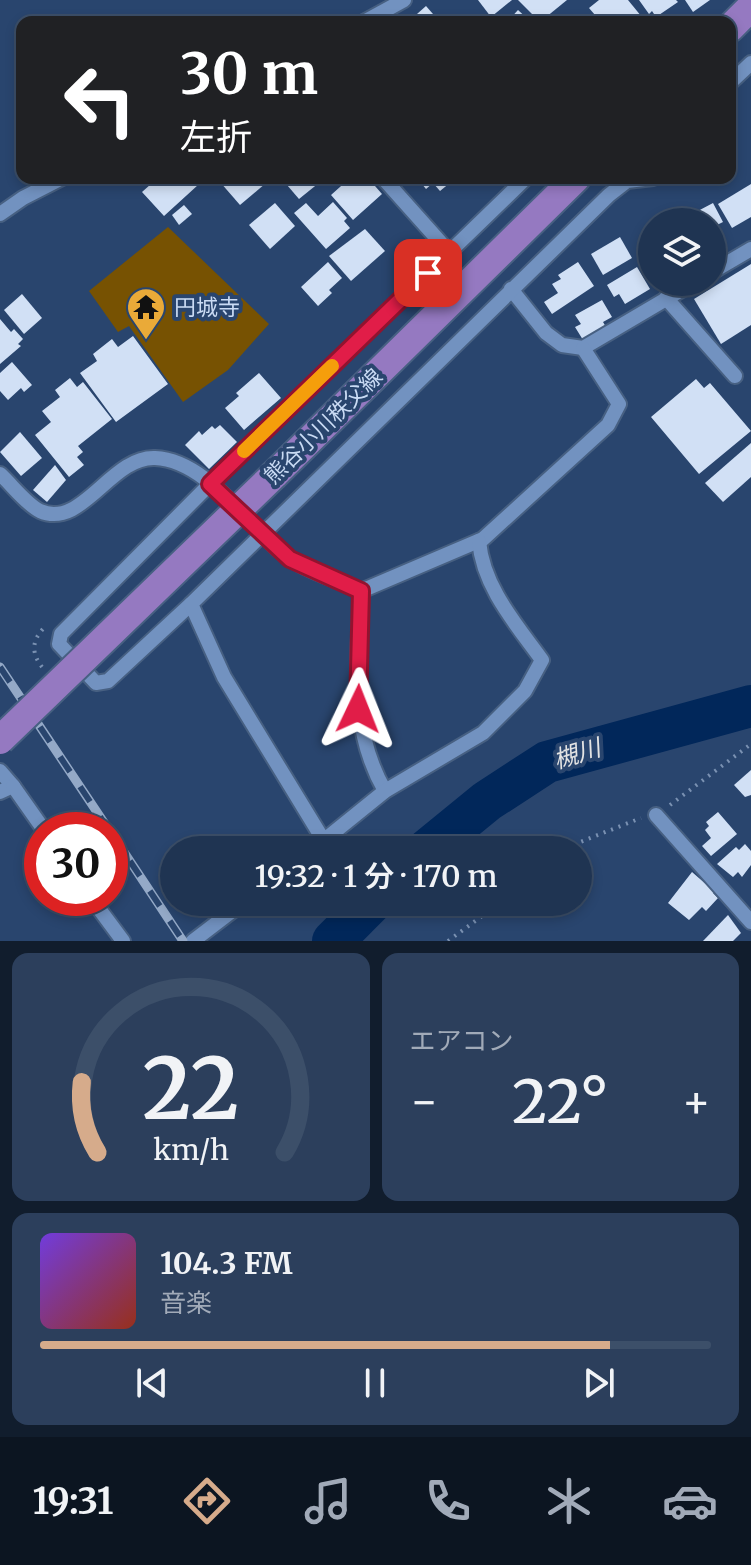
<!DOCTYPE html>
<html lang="ja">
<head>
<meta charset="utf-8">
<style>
	:root { --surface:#1f3452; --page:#2c3f5c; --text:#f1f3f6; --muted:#a1aab8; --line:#3c4f69; --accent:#d6ab8b }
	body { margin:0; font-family:Merriweather,"Noto Sans JP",serif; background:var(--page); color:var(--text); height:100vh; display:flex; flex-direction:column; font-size:30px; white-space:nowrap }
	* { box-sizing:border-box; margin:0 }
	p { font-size:26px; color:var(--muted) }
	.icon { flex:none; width:44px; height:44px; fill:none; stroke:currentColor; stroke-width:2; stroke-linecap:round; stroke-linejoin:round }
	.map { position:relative; height:941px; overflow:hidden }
	.details { display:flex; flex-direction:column; gap:12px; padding:12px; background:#111d2d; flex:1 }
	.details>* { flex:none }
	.hud { position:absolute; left:16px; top:16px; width:720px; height:168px; border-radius:16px; box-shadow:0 4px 12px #0003,0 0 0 2px var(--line); background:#202124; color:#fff; overflow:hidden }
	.fabs { position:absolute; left:638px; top:208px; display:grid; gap:16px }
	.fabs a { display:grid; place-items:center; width:88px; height:88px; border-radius:50%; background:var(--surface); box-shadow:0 4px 12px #0003,0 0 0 2px var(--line); font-size:40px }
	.speed { position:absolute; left:24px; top:812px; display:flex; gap:16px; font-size:40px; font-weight:700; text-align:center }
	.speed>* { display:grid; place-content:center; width:104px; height:104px; border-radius:50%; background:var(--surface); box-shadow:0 4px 12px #0003,0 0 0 2px var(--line); line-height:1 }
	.speed .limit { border:12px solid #d22; background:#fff; color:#111 }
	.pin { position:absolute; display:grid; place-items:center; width:68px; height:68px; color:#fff; margin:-34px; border-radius:16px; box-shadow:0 4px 12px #0006 }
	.me { position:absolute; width:88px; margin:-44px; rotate:2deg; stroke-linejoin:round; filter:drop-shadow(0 0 6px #0008) }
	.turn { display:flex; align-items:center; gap:28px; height:168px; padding:0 32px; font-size:36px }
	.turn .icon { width:104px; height:104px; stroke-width:2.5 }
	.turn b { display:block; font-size:56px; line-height:68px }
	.big { font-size:60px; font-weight:600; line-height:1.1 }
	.details .widget { flex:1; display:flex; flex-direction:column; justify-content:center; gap:12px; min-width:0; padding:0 28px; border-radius:16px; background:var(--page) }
	.details .dial { align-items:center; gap:0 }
	.dial svg { height:208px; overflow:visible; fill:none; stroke:var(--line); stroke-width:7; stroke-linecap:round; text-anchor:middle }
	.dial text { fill:var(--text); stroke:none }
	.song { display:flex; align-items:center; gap:24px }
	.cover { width:96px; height:96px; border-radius:12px; background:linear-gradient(135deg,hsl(260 70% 55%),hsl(10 70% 35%)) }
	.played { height:8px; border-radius:4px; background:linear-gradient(90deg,var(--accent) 85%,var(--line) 85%) }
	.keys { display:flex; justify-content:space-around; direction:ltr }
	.heat { display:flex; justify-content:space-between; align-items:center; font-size:44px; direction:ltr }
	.details .tiles { flex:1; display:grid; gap:12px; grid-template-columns:1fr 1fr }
	.widget:last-child { grid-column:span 2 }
	.trip { position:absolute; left:160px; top:836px; width:432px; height:80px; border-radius:40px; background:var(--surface); box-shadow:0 4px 12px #0003,0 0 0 2px var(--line); font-weight:600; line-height:80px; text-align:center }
	.dock { display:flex; height:128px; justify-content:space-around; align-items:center; background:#0c1521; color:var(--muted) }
	.dock .icon { width:56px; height:56px }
	.dock .selected { color:var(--accent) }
	.dock b { font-size:36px; color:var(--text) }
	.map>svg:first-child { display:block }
</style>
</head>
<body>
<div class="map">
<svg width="751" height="941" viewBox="0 0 751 941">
	<rect width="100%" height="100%" fill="#29456e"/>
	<polygon fill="#775202" points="168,227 269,324 228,370 183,402 129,326 118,332 89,291"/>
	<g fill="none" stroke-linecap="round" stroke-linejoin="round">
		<g stroke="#01275a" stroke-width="42">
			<polyline points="427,850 487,801 547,762 751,706"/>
			<polyline points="333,941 372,902"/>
		</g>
	</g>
	<g fill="#d1e0f5">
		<polygon points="478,0 512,0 491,17"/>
		<polygon points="518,0 567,0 540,22"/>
		<polygon points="599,0 628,0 646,22 601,22 589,8"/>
		<polygon points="639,0 676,0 678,2 656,17 652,11 649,14"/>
		<polygon points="685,0 710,0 693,12"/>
		<polygon points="426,6 440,22 408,22"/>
		<polygon points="518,10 531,22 507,22"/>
		<polygon points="146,178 192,178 198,185 164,216 142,192 151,184"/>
		<polygon points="224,178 272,178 240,205 220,182"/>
		<polygon points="281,178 325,178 299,199"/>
		<polygon points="350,178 362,181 368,178 382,194 353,220 331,195"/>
		<polygon points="417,178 456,178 440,191 433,183 426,189"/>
		<polygon points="751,184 751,217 732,228 718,204"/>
		<polygon points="333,202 347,218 344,221 350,228 326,249 294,213 306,203 318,216"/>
		<polygon points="275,203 295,226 270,249 249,225"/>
		<polygon points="713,203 723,222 715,226 718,232 712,235 712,222 677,222"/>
		<polygon points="184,205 192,214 179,225 172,215"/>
		<polygon points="365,229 385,251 351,281 329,256"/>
		<polygon points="620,237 632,258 603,275 591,254"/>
		<polygon points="328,262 342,278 329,290 332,293 318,306 301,287"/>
		<polygon points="578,262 594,286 552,314 544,302 558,293 552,284 561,279 558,275"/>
		<polygon points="751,264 751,325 721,344 694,299"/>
		<polygon points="637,267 650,289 625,304 619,294 614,297 607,285"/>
		<polygon points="22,294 42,318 24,334 4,310"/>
		<polygon points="602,300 612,317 603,322 606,327 583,340 575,327 581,324 575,315"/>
		<polygon points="0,319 11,332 14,329 23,339 18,344 21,346 0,364"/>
		<polygon points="133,336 168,384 116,422 80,373 97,361 93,354 112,339 118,347"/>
		<polygon points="12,362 32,385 24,392 21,388 8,400 0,391 0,373"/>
		<polygon points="259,373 281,398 244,430 225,408 239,396 236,393"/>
		<polygon points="70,378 77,387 83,382 112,419 78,446 83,452 77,457 84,465 69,477 35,435 51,422 42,411 60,397 55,390"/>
		<polygon points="696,379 704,388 710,383 751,431 699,474 651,417"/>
		<polygon points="220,425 237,442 209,469 185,445 199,431 202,435 212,426 215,429"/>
		<polygon points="20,432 42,458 21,476 0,452"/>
		<polygon points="751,443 751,477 723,502 705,483"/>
		<polygon points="55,465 66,480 47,502 33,490"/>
		<polygon points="751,770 751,795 745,797 734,785"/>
		<polygon points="718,812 737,834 711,856 702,846 711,838 705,830 709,826 706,822"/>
		<polygon points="745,844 751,851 751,865 742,877 738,872 733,877 717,864 736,847 739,850"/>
		<polygon points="692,872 715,892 713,893 718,898 706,911 702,907 689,920 668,903"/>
		<polygon points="728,915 741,933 733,941 703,941"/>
	</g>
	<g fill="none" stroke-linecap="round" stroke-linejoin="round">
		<g stroke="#476082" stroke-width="18">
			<g id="minor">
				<polyline points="364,22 404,0"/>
				<polyline points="730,83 751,63"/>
				<polyline points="383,178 449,252"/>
				<polyline points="0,214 23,198 62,178"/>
				<polyline points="712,272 751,249"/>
				<polyline points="511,289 546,333 562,345 583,348 695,282"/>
				<polyline points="666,298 735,376"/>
				<path d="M0 474C12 485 26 504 40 511 82 530 111 456 155 458 208 460 249 529 289 558 309 572 339 580 361 591L483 539 608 425 619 404 583 348"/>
				<path d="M361 591C359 661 348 727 385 791"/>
				<polyline points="191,604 108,681 96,683 59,644 61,634 210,484 526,178"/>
				<polyline points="0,771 13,786 0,792"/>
				<polyline points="13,786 44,830"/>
				<polyline points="656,815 751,922"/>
				<polyline points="324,841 224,677 191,604 609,195 627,181 653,178"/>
				<path d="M312 850 385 791 483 733 525 691 542 660C516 624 483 587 479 541"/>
				<polyline points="91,898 123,941"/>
				<polyline points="193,941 244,902"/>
			</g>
		</g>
		<g stroke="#476082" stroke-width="32">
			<g id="major">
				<polyline points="730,28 751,7"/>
				<polyline points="274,475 576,178"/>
			</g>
		</g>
		<g stroke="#7a91b2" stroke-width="4" stroke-dasharray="2 6" stroke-linecap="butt">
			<path d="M42 667C32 654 31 642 43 629"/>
			<polyline points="670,805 751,744"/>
			<polyline points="568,850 575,844 641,818"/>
			<polyline points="448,941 501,902"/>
		</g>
		<use href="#minor" stroke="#7292c0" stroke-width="14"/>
		<use href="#major" stroke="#9579c1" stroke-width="28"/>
		<g stroke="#94a9c7" stroke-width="9">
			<g id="rail">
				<polyline points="0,667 109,830"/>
				<polyline points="110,831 183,941"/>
			</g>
		</g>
		<use href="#rail" stroke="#29456e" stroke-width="6" stroke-dasharray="18" stroke-linecap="butt"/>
		<g stroke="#476082" stroke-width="32" stroke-linecap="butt">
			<polyline id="major-bridge" points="0,740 274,475"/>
		</g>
		<use href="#major-bridge" stroke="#9579c1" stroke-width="28"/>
	</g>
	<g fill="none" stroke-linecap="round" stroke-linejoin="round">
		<g stroke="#92132f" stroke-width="20">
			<polyline id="route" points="358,709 361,591 290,559 210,484 428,273"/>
		</g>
		<use href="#route" stroke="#e11d48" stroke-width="14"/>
		<polyline stroke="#f59e0b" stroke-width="14" points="244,451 332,366"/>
	</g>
	<defs>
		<g id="temple-pin" transform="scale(2)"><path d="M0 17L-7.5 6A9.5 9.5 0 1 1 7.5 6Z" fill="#eaaa38" stroke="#29456e"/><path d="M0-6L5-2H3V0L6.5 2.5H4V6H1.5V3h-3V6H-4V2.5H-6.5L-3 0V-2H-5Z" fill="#111"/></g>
	</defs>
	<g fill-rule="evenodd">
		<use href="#temple-pin" x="146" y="307"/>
	</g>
	<g text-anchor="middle" stroke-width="8" stroke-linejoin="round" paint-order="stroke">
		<g font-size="22" fill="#cadbf4" stroke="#29456e" text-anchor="start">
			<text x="174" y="315">円城寺</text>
		</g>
		<g font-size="22" fill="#cadbf4" stroke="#29456e">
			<text transform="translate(323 426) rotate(-44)" y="8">熊谷小川秩父線</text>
		</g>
		<g font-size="24" font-style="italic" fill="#e4e4e4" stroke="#29456e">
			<text transform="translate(577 754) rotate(-17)" y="8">槻川</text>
		</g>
	</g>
</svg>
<div class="fabs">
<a><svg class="icon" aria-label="layers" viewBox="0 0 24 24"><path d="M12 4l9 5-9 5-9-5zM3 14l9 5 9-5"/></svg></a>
</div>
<div class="speed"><div class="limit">30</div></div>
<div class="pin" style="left:428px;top:273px;background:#d93025"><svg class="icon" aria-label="arrive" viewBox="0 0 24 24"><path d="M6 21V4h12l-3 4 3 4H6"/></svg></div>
<svg class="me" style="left:358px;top:709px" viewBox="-20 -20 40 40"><path d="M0-17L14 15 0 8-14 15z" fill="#e11d48" stroke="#fff" stroke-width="4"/></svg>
<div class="trip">19:32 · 1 分 · 170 m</div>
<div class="hud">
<div class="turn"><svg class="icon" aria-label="left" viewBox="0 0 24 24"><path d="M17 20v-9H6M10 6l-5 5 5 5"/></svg><div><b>30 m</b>左折</div></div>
</div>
</div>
<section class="details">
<div class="tiles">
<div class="widget dial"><svg viewBox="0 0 100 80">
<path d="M14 69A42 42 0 1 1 86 69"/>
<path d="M14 69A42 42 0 0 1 8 42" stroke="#d6ab8b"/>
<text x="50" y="56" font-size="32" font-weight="700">22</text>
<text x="50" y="72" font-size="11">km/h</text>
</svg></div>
<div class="widget"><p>エアコン</p>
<div class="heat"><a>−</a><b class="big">22°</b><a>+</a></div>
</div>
<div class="widget">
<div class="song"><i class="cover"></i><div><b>104.3 FM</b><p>音楽</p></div></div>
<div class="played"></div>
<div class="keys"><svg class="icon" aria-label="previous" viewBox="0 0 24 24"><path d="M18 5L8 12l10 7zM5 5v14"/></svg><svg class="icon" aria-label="pause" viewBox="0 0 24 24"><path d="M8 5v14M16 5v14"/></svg><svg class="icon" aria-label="next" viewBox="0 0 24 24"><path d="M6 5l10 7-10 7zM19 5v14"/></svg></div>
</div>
</div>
</section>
<nav class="dock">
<b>19:31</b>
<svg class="icon selected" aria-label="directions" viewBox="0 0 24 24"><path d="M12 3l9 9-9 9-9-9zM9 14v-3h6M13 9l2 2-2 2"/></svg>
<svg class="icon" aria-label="music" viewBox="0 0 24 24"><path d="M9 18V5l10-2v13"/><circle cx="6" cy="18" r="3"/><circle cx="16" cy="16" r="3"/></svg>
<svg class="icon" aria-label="phone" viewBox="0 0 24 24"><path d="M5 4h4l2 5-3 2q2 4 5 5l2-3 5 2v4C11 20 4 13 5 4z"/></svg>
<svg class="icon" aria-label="climate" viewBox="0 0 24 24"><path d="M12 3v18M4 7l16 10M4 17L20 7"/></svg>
<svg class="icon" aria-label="car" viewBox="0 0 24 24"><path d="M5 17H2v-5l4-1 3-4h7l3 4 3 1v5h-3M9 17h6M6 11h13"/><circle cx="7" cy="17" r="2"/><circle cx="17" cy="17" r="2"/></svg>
</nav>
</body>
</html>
